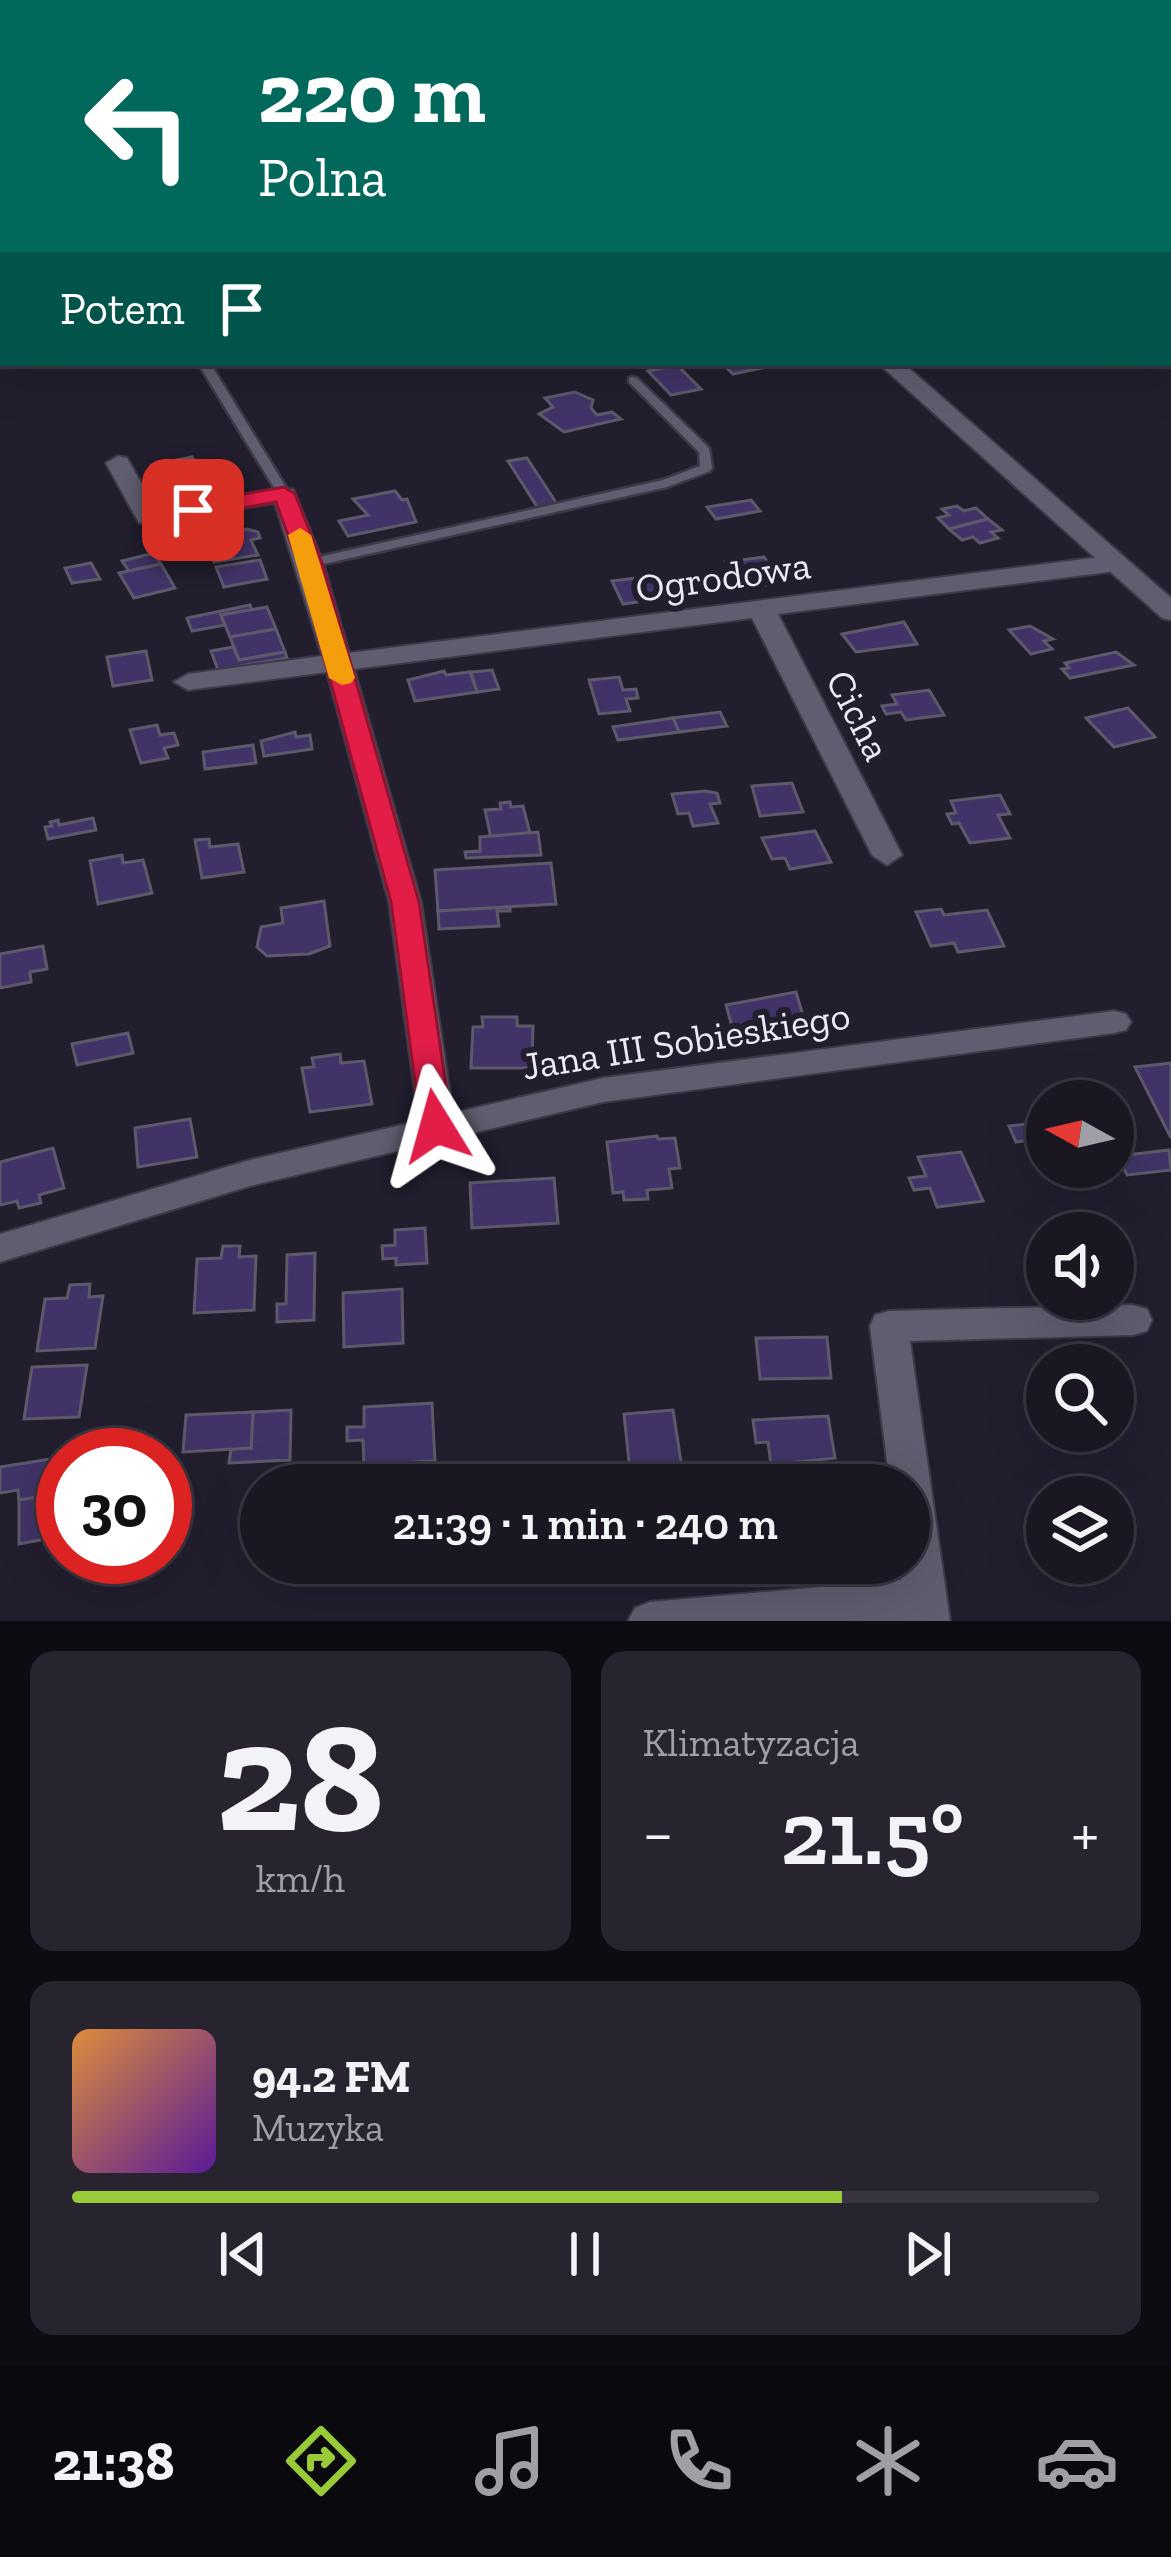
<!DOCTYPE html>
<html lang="pl">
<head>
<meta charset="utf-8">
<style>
	:root { --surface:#1a1622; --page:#27232f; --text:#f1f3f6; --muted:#9f9fa5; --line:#383540; --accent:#98cb37 }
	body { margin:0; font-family:"Zilla Slab",serif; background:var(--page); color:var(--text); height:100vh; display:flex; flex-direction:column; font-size:45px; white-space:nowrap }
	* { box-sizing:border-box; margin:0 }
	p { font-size:39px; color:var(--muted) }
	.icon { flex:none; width:66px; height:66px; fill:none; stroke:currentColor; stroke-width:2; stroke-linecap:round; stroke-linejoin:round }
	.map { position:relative; height:1621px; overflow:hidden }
	.panel { display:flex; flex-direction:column; gap:30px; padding:30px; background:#0e0c13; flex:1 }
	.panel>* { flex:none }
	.hud { position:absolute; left:0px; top:0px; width:1173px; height:366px; box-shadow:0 12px 48px #0002,0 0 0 3px var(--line); background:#00695c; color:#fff; overflow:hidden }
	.needle { width:78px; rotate:278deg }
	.controls { position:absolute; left:1026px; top:1080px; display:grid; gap:24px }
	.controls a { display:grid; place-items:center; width:108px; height:108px; border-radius:50%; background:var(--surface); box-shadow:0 12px 48px #0002,0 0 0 3px var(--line); font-size:60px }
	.speed { position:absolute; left:36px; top:1428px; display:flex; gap:24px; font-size:60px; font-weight:700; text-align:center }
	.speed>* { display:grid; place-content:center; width:156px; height:156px; border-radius:50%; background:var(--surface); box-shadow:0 12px 48px #0002,0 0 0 3px var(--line); line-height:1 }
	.speed .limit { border:18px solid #d22; background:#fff; color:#111 }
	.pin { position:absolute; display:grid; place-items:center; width:102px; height:102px; color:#fff; margin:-51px; border-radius:24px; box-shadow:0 6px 18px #0006 }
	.me { position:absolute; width:132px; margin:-66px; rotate:352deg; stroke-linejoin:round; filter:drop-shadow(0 0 9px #0008) }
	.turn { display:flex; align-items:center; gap:42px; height:252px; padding:0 60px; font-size:54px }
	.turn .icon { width:156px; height:156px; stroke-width:2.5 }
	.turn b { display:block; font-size:84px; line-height:102px }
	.then { display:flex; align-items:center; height:114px; padding:0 60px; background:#0003; gap:24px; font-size:45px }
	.big { font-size:90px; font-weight:600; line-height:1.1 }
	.panel .widget { flex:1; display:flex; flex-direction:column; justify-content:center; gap:18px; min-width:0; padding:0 42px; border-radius:24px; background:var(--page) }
	.panel .dial { align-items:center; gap:0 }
	.dial b { font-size:156px; line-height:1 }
	.song { display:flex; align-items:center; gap:36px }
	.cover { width:144px; height:144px; border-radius:18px; background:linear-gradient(135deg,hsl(30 70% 55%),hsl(270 70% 35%)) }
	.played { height:12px; border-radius:6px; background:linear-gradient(90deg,var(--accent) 75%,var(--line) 75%) }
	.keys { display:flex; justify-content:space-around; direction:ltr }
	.heat { display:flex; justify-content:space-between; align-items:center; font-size:66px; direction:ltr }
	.panel .tiles { flex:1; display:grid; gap:30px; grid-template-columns:1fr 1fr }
	.widget:last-child { grid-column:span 2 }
	.trip { position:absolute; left:240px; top:1464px; width:690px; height:120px; border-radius:60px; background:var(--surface); box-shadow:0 12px 48px #0002,0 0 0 3px var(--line); font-weight:600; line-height:120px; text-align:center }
	.dock { display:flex; height:192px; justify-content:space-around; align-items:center; background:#0a090e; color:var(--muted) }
	.dock .icon { width:84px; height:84px }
	.dock .selected { color:var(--accent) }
	.dock b { font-size:54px; color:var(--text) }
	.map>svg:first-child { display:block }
</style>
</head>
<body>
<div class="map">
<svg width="1171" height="1621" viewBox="0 0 1171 1621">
	<rect width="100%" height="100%" fill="#221e2e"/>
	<g fill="#413367" stroke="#5c596b" stroke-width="3">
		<polygon points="722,363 761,363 766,367 733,374"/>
		<polygon points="677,365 701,389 671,395 648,371"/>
		<polygon points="575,392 593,400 591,408 597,415 612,412 621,419 564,432 539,414 553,407 545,398"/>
		<polygon points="192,457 208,483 172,491 152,465"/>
		<polygon points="527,458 557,504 538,508 508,461"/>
		<polygon points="395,491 402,500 407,499 416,522 348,536 339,521 368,515 353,499"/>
		<polygon points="751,500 760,511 716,519 707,507"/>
		<polygon points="957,506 964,511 976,508 988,519 949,529 938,518 949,515 942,509"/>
		<polygon points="988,519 1002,530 991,532 998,538 980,543 973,537 962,540 949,529"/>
		<polygon points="247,529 258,532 260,538 251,540 258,555 214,562 209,547 202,548 198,540"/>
		<polygon points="154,553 161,564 129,571 122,561"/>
		<polygon points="764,557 782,583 744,588 726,562"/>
		<polygon points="260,560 267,579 224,587 216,567"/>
		<polygon points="91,563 100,579 72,583 65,568"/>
		<polygon points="161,564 175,588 134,598 119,573"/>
		<polygon points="653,576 658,599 623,604 612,581"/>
		<polygon points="250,605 252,610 221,615 225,625 192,631 187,618"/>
		<polygon points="267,607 276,629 230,637 221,615"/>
		<polygon points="904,622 917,644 856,652 842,634"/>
		<polygon points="1030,626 1053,639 1044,641 1052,649 1031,654 1009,630"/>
		<polygon points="276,629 285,652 239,660 230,637"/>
		<polygon points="233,647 239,660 285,652 287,658 218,670 211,651"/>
		<polygon points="146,651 152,680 113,686 107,657"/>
		<polygon points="1116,652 1134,665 1070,678 1062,669 1069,668 1065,663"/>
		<polygon points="492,670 499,689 477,692 471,672"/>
		<polygon points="444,671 446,675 470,672 477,692 415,701 408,680"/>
		<polygon points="619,677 623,690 636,689 638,698 626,699 630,711 599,714 589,680"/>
		<polygon points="929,690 944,715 906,720 901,712 886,714 882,706 897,704 892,695"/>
		<polygon points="1128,708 1155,737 1114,747 1086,718"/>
		<polygon points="720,712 727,726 679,732 673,718"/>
		<polygon points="673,718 679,732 618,740 613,727"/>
		<polygon points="157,725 160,735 174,733 178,745 164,748 168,758 141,763 130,730"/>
		<polygon points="295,732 296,737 310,735 312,749 264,756 261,741"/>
		<polygon points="253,745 256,763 205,769 203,752"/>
		<polygon points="792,783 803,812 760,816 752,786"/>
		<polygon points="705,791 717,793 720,803 710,804 718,823 693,826 689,813 678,814 672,794"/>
		<polygon points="1000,795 1010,814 998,815 1010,838 970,843 959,823 952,824 947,814 956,813 951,801"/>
		<polygon points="510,802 511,807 523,806 530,833 491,838 485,810 501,809 500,803"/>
		<polygon points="93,818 96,830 48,839 45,827 52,826 50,822 58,820 59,825"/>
		<polygon points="815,831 831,862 790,869 785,858 772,859 762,838"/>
		<polygon points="538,832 541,855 466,858 465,852 480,851 480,837"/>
		<polygon points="209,839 210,847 238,844 244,872 202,878 195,840"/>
		<polygon points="122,855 123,863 143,860 152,893 98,904 90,861"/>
		<polygon points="551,863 556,904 438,911 435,870"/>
		<polygon points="324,901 330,946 309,954 267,956 257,947 261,927 283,923 281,908"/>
		<polygon points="510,907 510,911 497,911 499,926 439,929 438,911"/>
		<polygon points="941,909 944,915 987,910 1004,946 958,952 954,943 931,946 916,912"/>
		<polygon points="43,946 47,969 30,972 31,982 0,988 0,954"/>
		<polygon points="796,992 806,1026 735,1037 726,1005"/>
		<polygon points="482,1017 517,1017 517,1026 533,1026 532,1068 471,1068 473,1027 483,1027"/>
		<polygon points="128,1033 133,1053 77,1065 72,1044"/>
		<polygon points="340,1054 341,1063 364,1061 372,1104 310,1112 302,1068 314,1067 312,1058"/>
		<polygon points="1171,1063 1171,1138 1135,1067"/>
		<polygon points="190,1119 197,1157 138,1167 135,1128"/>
		<polygon points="1047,1122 1047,1138 1016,1142 1009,1126"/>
		<polygon points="657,1136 658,1139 675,1138 680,1168 669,1169 672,1188 647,1190 648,1199 624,1200 623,1192 613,1193 607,1142"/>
		<polygon points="53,1148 64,1188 39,1195 41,1203 19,1208 17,1201 0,1205 0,1162"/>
		<polygon points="1169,1150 1171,1170 1127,1175 1118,1156"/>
		<polygon points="961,1152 983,1201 937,1207 930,1188 914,1190 909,1178 926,1176 918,1157"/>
		<polygon points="554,1178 558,1223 472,1228 470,1183"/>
		<polygon points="425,1228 427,1263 396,1265 396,1258 383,1259 382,1246 395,1245 395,1230"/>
		<polygon points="223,1246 240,1246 239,1257 256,1256 254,1310 194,1313 197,1259 221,1258"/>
		<polygon points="315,1253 314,1320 277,1322 277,1304 286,1304 287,1255"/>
		<polygon points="90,1284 89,1297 103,1296 95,1348 37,1351 45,1299 67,1298 70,1285"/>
		<polygon points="402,1289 403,1343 344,1347 343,1293"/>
		<polygon points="827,1337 831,1378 760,1379 756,1338"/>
		<polygon points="87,1365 79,1417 24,1419 32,1367"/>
		<polygon points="432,1403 435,1461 364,1465 363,1440 347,1441 347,1427 364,1427 364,1407"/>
		<polygon points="291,1410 290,1460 229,1463 231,1449 251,1448 253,1412"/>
		<polygon points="673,1410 682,1468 630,1472 624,1414"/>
		<polygon points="253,1412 251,1448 183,1452 186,1415"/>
		<polygon points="828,1416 835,1458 771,1465 768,1442 756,1443 753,1420"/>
		<polygon points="63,1457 63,1493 19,1500 18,1490 0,1493 0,1467"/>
		<polygon points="63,1493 63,1519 46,1521 46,1539 19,1544 19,1500"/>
	</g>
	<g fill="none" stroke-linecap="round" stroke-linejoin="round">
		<g stroke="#3c3a47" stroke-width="5">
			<g id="lane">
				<polygon points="198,363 210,363 290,494 288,497 280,497 278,494"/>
				<polygon points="633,377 637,378 709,448 712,468 710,471 667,487 310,567 303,563 310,559 663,480 700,466 699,452 629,382 629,378"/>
			</g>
		</g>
		<g stroke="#3c3a47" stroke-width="4">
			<g id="street">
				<polygon points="0,27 3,28 3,42 0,42"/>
				<polygon points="118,456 127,458 156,509 293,489 323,563 349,653 1116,555 1129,563 1116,571 778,614 902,855 887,865 872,855 752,618 354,669 421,902 453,1113 603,1078 1114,1011 1126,1014 1131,1022 1126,1030 1114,1033 603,1102 250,1186 0,1262 0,1234 250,1160 419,1121 389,902 327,672 188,690 174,682 188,674 322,656 275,503 139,523 106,463"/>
				<polygon points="1133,1305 1147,1309 1152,1320 1147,1331 1133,1335 910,1341 950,1621 628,1621 635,1608 650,1602 901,1580 899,1563 909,1563 909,1485 890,1485 870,1326 875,1315 889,1311"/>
			</g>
		</g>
		<g stroke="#3c3a47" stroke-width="4">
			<g id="secondary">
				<polygon points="468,0 485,0 487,3 470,3"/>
				<polygon points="878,363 903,363 1171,598 1171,620 1162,618"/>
			</g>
		</g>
		<use href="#lane" fill="#615d70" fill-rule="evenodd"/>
		<use href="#street" fill="#615d70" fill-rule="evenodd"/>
		<use href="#secondary" fill="#615d70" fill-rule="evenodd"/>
	</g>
	<polygon fill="#e11d48" stroke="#92132f" stroke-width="3" points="284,487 295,494 322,563 419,902 452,1126 448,1134 425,1134 421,1126 391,902 298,563 276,502 193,517 182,510 193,503"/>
	<polygon fill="#f59e0b" points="300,528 311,535 355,678 351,683 342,685 329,678 288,535"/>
	<g text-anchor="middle" stroke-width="12" stroke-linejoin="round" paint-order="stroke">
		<g font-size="39" fill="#eceaf5" stroke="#221e2e">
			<text transform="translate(723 576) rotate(-8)" y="14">Ogrodowa</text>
			<text transform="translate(859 715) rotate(63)" y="14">Cicha</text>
			<text transform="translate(686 1040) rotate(-9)" y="14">Jana III Sobieskiego</text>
		</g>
	</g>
</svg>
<div class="controls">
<a><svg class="needle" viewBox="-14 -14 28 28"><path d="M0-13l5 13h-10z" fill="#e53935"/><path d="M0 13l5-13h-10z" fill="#9f9fa5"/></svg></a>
<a><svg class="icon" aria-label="sound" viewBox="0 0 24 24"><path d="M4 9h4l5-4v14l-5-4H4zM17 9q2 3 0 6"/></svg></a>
<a><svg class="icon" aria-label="search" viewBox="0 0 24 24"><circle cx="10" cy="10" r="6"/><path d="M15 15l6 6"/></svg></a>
<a><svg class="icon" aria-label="layers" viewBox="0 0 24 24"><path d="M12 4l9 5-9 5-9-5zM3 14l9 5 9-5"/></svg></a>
</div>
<div class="speed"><div class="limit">30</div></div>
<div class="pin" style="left:193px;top:510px;background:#d93025"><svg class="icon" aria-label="arrive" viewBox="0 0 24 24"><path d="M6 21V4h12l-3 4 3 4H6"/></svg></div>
<svg class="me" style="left:436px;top:1126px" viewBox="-20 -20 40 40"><path d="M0-17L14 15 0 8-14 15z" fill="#e11d48" stroke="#fff" stroke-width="4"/></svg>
<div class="trip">21:39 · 1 min · 240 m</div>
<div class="hud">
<div class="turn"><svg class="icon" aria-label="left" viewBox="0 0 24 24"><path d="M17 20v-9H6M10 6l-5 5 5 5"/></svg><div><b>220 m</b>Polna</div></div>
<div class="then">Potem<svg class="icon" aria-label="arrive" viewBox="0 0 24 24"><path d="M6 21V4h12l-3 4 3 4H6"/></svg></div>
</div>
</div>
<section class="panel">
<div class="tiles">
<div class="widget dial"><b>28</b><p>km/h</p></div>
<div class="widget"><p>Klimatyzacja</p>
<div class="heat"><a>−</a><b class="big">21.5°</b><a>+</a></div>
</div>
<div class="widget">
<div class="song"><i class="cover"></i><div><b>94.2 FM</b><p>Muzyka</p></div></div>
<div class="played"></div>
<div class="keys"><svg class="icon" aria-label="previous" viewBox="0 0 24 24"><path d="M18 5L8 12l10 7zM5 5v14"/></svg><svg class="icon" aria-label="pause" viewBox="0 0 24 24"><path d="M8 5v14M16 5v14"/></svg><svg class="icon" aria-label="next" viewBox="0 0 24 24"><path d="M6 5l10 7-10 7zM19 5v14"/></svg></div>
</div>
</div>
</section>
<nav class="dock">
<b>21:38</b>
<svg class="icon selected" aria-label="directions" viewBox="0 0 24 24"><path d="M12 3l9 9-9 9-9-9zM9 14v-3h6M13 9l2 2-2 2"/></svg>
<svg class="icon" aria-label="music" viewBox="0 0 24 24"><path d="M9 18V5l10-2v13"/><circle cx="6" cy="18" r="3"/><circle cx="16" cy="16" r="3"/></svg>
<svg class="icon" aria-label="phone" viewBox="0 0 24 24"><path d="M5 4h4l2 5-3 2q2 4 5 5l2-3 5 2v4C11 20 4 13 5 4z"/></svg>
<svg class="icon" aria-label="climate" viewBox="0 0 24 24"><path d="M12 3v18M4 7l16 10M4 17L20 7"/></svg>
<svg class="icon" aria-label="car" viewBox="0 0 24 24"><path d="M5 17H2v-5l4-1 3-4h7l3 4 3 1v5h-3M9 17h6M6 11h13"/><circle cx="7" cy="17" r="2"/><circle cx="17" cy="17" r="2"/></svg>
</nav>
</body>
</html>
